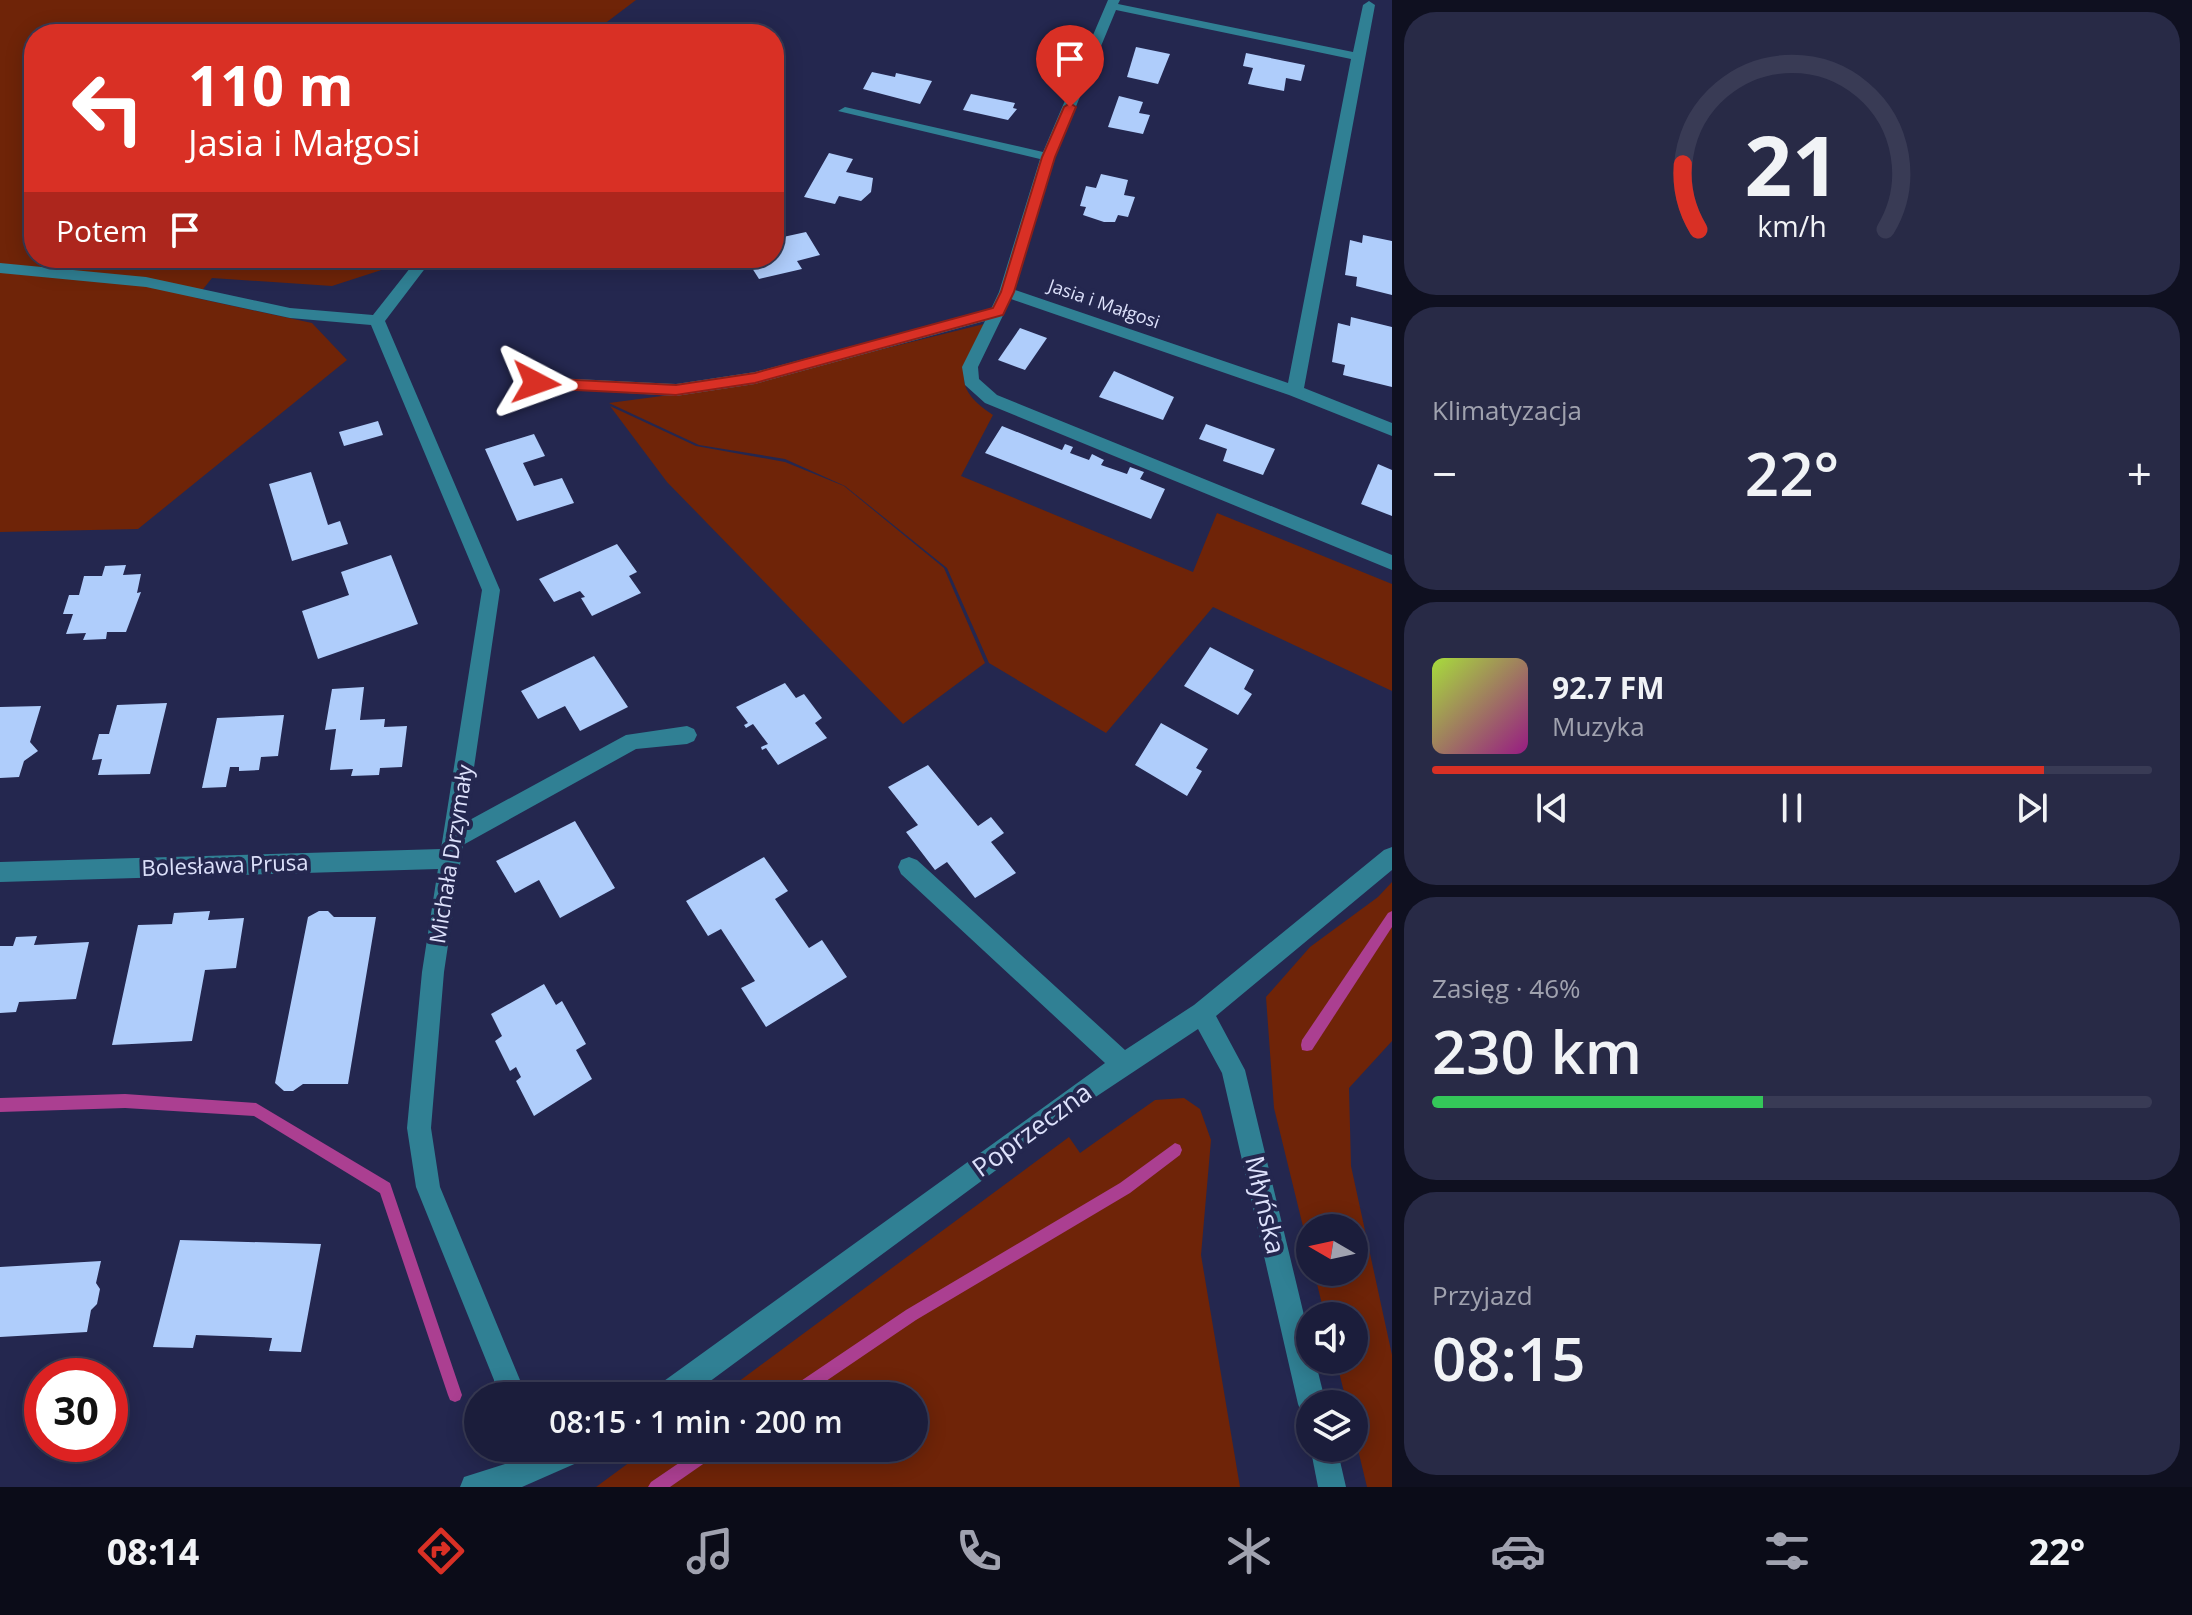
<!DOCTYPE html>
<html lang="pl">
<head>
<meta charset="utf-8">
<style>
	:root { --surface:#1b1d3b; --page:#282a46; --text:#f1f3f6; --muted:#a0a2af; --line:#393b55; --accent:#d93025 }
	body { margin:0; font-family:"Open Sans",sans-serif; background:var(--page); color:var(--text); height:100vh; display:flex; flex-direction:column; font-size:30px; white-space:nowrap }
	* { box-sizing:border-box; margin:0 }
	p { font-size:26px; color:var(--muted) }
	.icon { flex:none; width:44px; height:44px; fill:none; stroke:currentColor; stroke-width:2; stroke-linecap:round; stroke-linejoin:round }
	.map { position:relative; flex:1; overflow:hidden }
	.side { display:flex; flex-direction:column; gap:12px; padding:12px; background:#0f1020; width:800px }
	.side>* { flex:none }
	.top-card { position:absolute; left:24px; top:24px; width:760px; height:244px; border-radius:32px; box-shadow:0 4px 20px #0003,0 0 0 2px var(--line); background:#d93025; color:#fff; overflow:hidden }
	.needle { width:52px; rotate:279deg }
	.fabs { position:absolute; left:1296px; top:1214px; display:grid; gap:16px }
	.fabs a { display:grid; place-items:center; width:72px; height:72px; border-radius:50%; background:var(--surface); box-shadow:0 4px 20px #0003,0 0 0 2px var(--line); font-size:40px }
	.speed { position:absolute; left:24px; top:1358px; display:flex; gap:16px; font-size:40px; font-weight:700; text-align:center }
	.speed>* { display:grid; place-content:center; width:104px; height:104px; border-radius:50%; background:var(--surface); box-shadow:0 4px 20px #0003,0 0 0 2px var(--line); line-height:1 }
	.speed .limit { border:12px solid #d22; background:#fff; color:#111 }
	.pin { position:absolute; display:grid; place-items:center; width:68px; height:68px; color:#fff; margin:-82px -34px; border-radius:50% 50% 50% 0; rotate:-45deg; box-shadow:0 0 8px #0007 }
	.pin .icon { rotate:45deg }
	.me { position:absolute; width:88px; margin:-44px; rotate:94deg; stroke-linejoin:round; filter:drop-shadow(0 0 6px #0008) }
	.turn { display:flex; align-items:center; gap:28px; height:168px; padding:0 32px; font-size:36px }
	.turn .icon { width:104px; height:104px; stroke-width:2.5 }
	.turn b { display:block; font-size:56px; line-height:68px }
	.then { display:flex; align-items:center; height:76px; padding:0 32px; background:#0003; gap:16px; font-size:30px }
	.big { font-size:60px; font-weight:600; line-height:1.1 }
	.side .card { flex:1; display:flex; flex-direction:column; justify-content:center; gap:12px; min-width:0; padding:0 28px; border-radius:32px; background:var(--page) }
	.side .dial { align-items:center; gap:0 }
	.dial svg { height:208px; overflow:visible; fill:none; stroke:var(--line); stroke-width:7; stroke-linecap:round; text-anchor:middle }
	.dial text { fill:var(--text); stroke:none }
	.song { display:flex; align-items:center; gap:24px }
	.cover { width:96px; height:96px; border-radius:12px; background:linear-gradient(135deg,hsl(80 70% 55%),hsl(310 70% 35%)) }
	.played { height:8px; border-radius:4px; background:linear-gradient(90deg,var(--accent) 85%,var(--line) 85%) }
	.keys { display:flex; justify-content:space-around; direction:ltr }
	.heat { display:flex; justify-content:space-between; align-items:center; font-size:44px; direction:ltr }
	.charge { height:12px; border-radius:6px; background:linear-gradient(90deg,#34c759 46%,var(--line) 0) }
	.trip { position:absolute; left:464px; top:1382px; width:464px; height:80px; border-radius:40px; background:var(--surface); box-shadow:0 4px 20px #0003,0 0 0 2px var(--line); font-weight:600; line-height:80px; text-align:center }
	.dock { display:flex; height:128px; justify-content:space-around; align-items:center; background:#0b0c18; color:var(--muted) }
	.dock .icon { width:56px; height:56px }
	.dock .active { color:var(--accent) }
	.dock b { font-size:36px; color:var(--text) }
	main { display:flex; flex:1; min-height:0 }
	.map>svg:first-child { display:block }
</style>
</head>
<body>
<main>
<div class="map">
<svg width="1392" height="1487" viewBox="0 0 1392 1487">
	<rect width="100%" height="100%" fill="#24274f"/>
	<g fill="#6f2408">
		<polygon points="0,0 636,0 591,34 34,34 34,258 407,258 403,263 332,286 212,278 196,298 312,323 347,360 138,529 0,532"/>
		<path d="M984 324C966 367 946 384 993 415L961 476 1193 572 1217 513 1392 584V691L1213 607 1106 733 989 663 947 568 845 486 785 459 699 445 609 403 730 387Z"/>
		<polygon points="610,406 696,446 785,462 844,486 944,568 985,663 903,724 667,482"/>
		<polygon points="1392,882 1392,1041 1349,1088 1351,1166 1392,1355 1392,1487 1367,1487 1354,1433 1354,1404 1347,1404 1336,1360 1354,1360 1354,1316 1325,1316 1314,1272 1354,1272 1354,1228 1310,1228 1310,1255 1274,1108 1266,997 1310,947 1378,897"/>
		<polygon points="1184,1098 1200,1109 1211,1140 1201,1255 1240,1487 596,1487 649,1448 914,1448 914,1396 719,1396 1069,1137 1080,1153 1155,1100"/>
	</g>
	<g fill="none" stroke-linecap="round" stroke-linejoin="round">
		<g fill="#ab3f91" fill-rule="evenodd">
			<polygon points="1392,911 1392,927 1312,1050 1307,1051 1302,1050 1301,1045 1302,1040 1388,913"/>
			<polygon points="125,1094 256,1103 390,1183 462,1395 460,1400 455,1402 450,1400 448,1395 380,1193 254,1116 125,1108 0,1112 0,1098"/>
			<polygon points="1175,1143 1180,1145 1182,1150 1180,1155 1130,1193 916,1320 804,1396 784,1396 786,1391 906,1310 1120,1183"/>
			<polygon points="701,1448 722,1448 719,1453 670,1487 648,1487 651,1482"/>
		</g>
	</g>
	<g fill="#afcdfb">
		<polygon points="1136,47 1170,54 1158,84 1127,77"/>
		<polygon points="1246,53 1305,65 1301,81 1286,78 1284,91 1248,84 1253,68 1243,66"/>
		<polygon points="872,72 895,77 896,73 932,81 920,104 863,89"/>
		<polygon points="971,94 1015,103 1013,108 1017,109 1008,120 963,110"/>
		<polygon points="1119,96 1143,102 1139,113 1150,115 1143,134 1108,127"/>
		<polygon points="829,153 853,159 846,172 873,178 871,192 861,201 839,196 835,204 804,197"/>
		<polygon points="1101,174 1128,180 1124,195 1135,197 1128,217 1118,215 1115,222 1104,222 1083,215 1086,207 1080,206 1086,186 1096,188"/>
		<polygon points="806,232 820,255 797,261 802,269 759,279 752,268 758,267 753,258 774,258 774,239"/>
		<polygon points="1363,235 1392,241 1392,295 1356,286 1357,277 1345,275 1350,240 1362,243"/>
		<polygon points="1351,317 1392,327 1392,387 1343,375 1345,365 1332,362 1338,323 1350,326"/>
		<polygon points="1020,328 1047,338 1025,370 998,360"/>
		<polygon points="1114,371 1174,397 1163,420 1099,397"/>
		<polygon points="378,421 383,435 344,446 339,432"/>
		<polygon points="1206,424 1275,449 1263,475 1223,461 1227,449 1199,439"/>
		<polygon points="1002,426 1062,450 1065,444 1073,447 1070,453 1089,460 1092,454 1104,460 1101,465 1127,474 1130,467 1144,472 1140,479 1165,489 1151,519 985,453"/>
		<polygon points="534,434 545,456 523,463 534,486 562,478 574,503 517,521 485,449"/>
		<polygon points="1378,464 1392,470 1392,516 1361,504"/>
		<polygon points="311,472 328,525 340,521 348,544 292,561 269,484"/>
		<polygon points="617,544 637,572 629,576 641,593 592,616 581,598 585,597 580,591 554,602 539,579"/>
		<polygon points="391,555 418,624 318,659 302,611 349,595 341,572"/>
		<polygon points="126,565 123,575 141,574 137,593 141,592 126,632 107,632 106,639 83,640 86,633 66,634 73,614 63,614 69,595 79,595 84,576 102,576 105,566"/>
		<polygon points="1210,647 1254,670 1244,689 1252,694 1238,715 1184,686"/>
		<polygon points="594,656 628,707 580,731 565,706 538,719 521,691"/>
		<polygon points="785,683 796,698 804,694 822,718 815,723 827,738 778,765 766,748 762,750 761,747 768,744 753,724 746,728 744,725 748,723 736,707"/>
		<polygon points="364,687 360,720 385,719 384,727 407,726 402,767 380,768 379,775 351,776 353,769 330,770 336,729 325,730 332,689"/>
		<polygon points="167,703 150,774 98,775 102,759 92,760 99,734 109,734 117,705"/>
		<polygon points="41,706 30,742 38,751 24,761 19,777 0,778 0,707"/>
		<polygon points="284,715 278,756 261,757 259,770 239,771 239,767 230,767 226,787 202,788 217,718"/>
		<polygon points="1161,723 1208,749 1196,768 1202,771 1187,796 1135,765"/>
		<polygon points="928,765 978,826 991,817 1004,833 991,842 1016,873 975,898 947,862 935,870 906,832 918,825 888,787"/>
		<polygon points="575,821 615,888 560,918 539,880 515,893 496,861"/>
		<polygon points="764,857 788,891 775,899 809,948 822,940 847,977 766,1027 741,988 755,981 721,929 708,936 686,901"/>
		<polygon points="210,911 208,920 244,918 236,968 205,970 192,1041 112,1045 138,925 172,924 174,913"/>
		<polygon points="319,911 328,911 334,917 376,917 348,1084 303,1084 293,1091 284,1091 275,1083 308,917"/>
		<polygon points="37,936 34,945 89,942 76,999 19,1002 16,1012 0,1013 0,946 13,946 16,937"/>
		<polygon points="544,984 556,1005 562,1001 586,1044 576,1050 592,1079 534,1116 516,1081 521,1077 516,1067 510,1071 495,1041 502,1036 491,1014"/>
		<polygon points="180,1240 321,1244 301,1352 269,1351 272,1338 196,1335 193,1348 153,1347"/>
		<polygon points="101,1261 96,1283 100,1289 97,1304 91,1310 87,1332 0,1337 0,1267"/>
	</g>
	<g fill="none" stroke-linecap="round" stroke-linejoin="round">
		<g fill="#308094" fill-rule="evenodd">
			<path d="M1108 0H1120L1118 4 1353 52 1363 5 1369 1 1375 5 1304 388 1392 423V436L1289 395 1011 299 978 367 979 379 997 395 1392 555V570L985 403 965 385 962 367 985 321 755 384 676 396 530 387 528 383 536 377 676 384 755 372 991 309 999 292 1040 159 838 111 845 107 1043 152ZM1116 10 1351 59 1288 383 1015 290 1055 157Z"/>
			<polygon points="418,258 433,258 385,321 500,590 466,822 626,735 687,726 694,729 697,735 694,741 687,744 636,749 463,845 444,972 431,1128 440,1187 520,1380 523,1396 495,1396 494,1380 416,1187 407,1128 422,972 438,869 0,882 0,862 441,849 482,590 371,325 290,318 146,287 0,273 0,263 146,277 290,308 373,315"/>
			<polygon points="1392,847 1392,870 1216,1016 1245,1070 1310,1340 1310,1360 1315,1360 1326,1404 1310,1404 1310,1417 1302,1414 1298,1404 1222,1073 1198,1029 1094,1098 690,1396 653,1396 657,1386 1105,1063 901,874 898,867 901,860 909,857 917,860 1125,1050 1194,1005 1384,850"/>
			<polygon points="1310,1446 1337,1448 1346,1487 1318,1487"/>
			<polygon points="503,1448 531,1448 532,1455 546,1448 592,1448 588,1458 522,1487 460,1487 464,1477 505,1464"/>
		</g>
	</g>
	<polygon fill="#d93025" stroke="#8d1f18" stroke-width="2" points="1070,103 1076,107 1055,157 1014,292 1003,315 755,383 676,395 536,388 529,383 536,378 676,385 755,373 993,308 1001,292 1042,157 1064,107"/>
	<g text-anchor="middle" stroke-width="8" stroke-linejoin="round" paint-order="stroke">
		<g font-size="18" fill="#dde1fb" stroke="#24274f">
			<text transform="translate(1104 304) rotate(19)" y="6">Jasia i Małgosi</text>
		</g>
		<g font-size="22" fill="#dde1fb" stroke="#24274f">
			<text transform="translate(451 854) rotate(-81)" y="8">Michała Drzymały</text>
			<text transform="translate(225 865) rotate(-2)" y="8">Bolesława Prusa</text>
		</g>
		<g font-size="26" fill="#dde1fb" stroke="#24274f">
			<text transform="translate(1032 1130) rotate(-36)" y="9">Poprzeczna</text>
			<text transform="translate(1265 1205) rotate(77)" y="9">Młyńska</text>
		</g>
	</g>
</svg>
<div class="fabs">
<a><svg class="needle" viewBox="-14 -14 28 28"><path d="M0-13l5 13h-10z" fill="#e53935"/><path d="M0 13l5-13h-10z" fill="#a0a2af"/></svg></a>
<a><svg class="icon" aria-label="sound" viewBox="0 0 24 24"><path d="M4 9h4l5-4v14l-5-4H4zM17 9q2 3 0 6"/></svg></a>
<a><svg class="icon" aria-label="layers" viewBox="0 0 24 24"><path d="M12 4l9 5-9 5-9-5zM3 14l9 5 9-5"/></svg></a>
</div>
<div class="speed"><div class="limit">30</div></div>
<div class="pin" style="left:1070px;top:107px;background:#d93025"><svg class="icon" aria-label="arrive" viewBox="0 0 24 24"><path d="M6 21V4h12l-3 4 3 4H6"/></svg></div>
<svg class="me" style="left:536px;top:383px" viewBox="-20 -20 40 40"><path d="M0-17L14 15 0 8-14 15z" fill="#d93025" stroke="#fff" stroke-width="4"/></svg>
<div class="trip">08:15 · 1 min · 200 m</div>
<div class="top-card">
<div class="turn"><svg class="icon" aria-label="left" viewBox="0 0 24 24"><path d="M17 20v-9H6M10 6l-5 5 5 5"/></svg><div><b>110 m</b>Jasia i Małgosi</div></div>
<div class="then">Potem<svg class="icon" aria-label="arrive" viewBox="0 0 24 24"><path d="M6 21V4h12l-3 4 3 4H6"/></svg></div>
</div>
</div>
<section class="side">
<div class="card dial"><svg viewBox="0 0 100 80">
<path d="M14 69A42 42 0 1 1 86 69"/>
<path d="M14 69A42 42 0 0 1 8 44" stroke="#d93025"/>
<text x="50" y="56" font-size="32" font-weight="700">21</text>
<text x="50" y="72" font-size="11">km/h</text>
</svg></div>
<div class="card"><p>Klimatyzacja</p>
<div class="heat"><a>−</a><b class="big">22°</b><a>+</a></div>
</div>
<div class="card">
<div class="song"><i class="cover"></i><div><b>92.7 FM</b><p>Muzyka</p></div></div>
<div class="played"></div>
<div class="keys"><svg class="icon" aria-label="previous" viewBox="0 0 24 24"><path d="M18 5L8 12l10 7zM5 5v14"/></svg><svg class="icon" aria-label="pause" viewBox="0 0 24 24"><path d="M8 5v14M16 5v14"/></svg><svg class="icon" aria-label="next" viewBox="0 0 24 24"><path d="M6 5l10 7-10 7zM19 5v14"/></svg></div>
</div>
<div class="card"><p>Zasięg · 46%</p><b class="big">230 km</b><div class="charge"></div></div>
<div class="card"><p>Przyjazd</p><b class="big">08:15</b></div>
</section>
</main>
<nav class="dock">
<b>08:14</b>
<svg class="icon active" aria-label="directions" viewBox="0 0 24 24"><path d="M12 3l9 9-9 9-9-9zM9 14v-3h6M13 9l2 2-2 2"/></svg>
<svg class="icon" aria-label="music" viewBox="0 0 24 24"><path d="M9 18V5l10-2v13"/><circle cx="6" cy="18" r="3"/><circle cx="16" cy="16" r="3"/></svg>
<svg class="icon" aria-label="phone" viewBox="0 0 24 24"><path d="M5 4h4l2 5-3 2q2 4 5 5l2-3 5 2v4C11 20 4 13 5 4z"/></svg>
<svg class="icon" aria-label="climate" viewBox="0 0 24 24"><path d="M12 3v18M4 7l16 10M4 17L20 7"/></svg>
<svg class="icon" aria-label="car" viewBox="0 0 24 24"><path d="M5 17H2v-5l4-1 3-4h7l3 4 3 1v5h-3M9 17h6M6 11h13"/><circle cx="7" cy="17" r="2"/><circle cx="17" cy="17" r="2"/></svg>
<svg class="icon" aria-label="filters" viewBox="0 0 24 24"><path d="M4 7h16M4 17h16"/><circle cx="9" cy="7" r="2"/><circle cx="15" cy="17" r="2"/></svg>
<b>22°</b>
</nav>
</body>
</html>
